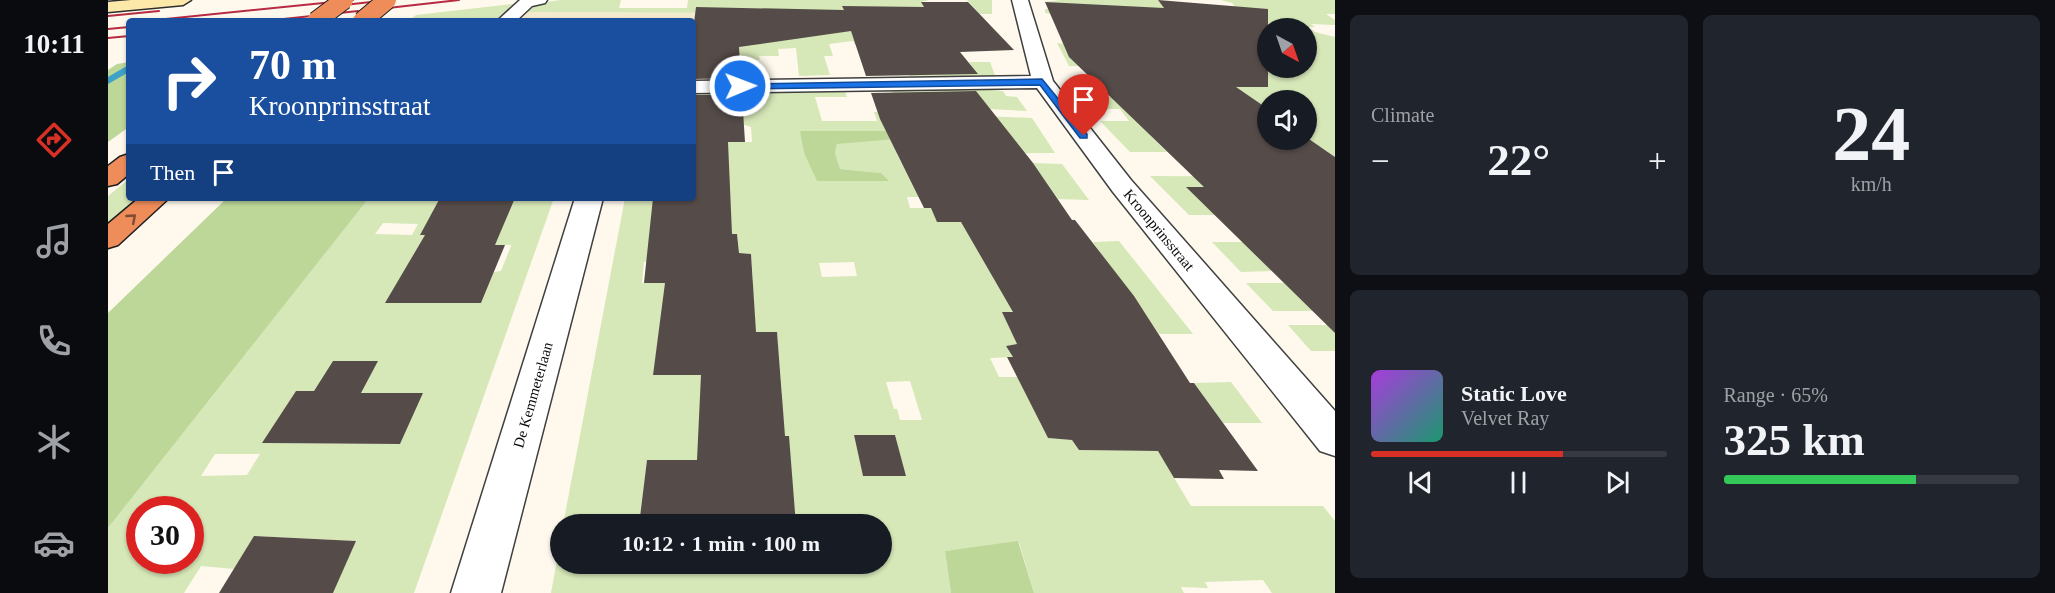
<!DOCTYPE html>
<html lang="en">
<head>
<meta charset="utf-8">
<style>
	:root { --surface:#171b24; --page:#20242c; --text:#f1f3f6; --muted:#9ea1a6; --line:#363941; --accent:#d93025 }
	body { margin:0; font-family:"Times New Roman",serif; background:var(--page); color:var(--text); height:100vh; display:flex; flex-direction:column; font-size:22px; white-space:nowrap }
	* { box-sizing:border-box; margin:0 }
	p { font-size:20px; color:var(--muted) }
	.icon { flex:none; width:33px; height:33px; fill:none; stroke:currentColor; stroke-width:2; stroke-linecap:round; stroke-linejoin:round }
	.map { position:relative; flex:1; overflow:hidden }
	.details { display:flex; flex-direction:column; gap:15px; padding:15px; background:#0d0f14; width:720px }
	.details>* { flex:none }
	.guide { position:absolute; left:18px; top:18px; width:570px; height:183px; border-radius:6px; box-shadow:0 2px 4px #0004; background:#1a4fa0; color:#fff; overflow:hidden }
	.needle { width:39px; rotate:140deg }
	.fabs { position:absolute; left:1149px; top:18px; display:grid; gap:12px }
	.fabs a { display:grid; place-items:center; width:60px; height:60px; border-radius:50%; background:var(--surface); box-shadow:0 2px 4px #0004; font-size:30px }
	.speed { position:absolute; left:18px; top:496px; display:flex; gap:12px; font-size:30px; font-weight:700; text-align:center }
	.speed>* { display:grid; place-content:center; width:78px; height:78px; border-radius:50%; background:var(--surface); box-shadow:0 2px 4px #0004; line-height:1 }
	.speed .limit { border:9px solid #d22; background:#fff; color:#111 }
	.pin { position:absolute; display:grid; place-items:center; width:51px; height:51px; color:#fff; margin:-62px -26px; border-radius:50% 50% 50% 0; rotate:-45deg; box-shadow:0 0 6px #0007 }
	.pin .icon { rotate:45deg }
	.me { position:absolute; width:66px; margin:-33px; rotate:89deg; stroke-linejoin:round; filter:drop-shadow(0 0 4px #0008) }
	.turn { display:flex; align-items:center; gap:21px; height:126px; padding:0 24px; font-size:27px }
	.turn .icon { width:78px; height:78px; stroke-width:2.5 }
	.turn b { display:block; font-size:42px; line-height:51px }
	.then { display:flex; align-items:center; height:57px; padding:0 24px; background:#0003; gap:12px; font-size:22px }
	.big { font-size:45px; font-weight:600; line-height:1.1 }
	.details .tile { flex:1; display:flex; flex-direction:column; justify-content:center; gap:9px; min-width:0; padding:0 21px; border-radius:9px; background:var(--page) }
	.details .dial { align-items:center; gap:0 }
	.dial b { font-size:78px; line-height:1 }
	.song { display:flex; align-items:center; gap:18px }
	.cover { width:72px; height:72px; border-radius:9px; background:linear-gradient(135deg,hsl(280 70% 55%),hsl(160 70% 35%)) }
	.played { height:6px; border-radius:3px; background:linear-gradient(90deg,var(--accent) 65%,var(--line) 65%) }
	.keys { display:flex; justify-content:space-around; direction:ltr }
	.heat { display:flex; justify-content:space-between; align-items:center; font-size:33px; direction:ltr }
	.charge { height:9px; border-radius:4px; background:linear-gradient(90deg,#34c759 65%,var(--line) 0) }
	.details .tiles { flex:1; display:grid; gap:15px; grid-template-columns:repeat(2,1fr) }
	.trip { position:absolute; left:442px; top:514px; width:342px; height:60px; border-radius:30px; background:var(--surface); box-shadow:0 2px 4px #0004; font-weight:600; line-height:60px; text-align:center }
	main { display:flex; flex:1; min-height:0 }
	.tab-bar { display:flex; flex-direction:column; width:108px; justify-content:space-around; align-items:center; background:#090b0e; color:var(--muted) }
	.tab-bar .icon { width:42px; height:42px }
	.tab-bar .on { color:var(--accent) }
	.tab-bar b { font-size:27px; color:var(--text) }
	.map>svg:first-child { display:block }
</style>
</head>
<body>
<main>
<nav class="tab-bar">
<b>10:11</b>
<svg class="icon on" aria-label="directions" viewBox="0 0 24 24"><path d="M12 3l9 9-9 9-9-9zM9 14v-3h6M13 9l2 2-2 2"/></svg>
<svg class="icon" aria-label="music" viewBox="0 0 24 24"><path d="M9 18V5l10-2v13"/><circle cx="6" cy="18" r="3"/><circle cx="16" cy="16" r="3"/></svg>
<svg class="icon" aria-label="phone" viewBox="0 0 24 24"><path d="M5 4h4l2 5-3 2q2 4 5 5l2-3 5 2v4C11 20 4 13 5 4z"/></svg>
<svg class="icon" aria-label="climate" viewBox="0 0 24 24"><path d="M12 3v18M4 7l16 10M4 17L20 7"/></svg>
<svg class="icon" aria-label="car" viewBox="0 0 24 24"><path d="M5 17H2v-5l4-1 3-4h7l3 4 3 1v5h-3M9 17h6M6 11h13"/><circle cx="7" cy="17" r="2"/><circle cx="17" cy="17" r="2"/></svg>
</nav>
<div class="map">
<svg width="1227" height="593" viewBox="0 0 1227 593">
	<rect width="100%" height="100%" fill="#fef9ec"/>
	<polygon fill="#f3ebce" points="417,12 625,13 585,32 585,21 408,21"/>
	<g fill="#d6e7b8" fill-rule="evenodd">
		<polygon points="453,0 513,0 511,8 579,8 580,0 821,0 813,2 818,9 867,9 859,0 884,0 884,14 815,14 806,36 869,74 861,62 882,62 888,78 805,79 760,45 747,45 745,41 721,44 725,56 716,56 722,75 691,76 688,48 670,49 671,56 651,56 652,60 633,59 634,55 619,55 620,80 598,80 624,13 417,12 429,3"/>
		<path d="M953 0H1050L1070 24 1130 10 1124 3 1113 0H1227V14H1218L1227 20V25L1203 24 1207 27H1201L1207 32 1227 37V157L1213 147H1197L1027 120 1059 152H1022L992 121H1021L1012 109H986L975 97H1016L983 66H961L949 43 1002 50 1096 30 937 13V9L974 11 971 5 936 2ZM1160 28H1198V68H1160ZM1160 100H1198V140H1160Z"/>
		<polygon points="413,3 393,21 301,21 308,15"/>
		<polygon points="880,86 883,90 895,91 898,96 909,97 919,111 790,104 781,87"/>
		<path d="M684 88H736L739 97H707L714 121H769L766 112H778L924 118 947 153 789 154 793 162 846 163 830 197H799L802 208H838L830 222H882L1002 266 985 242 1011 241 1085 334H1051L1035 310 895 312 909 344 898 346 905 357 882 358 891 377H921L932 423 940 438 964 440 971 450 1050 451 1083 506H1215L1227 521V593H1164L1155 580 1097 582 1100 588 1073 587 1076 593H926L911 542 837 551 843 593H443L453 537V564H774V525H688L682 461 539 460 531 525H455L517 198H545V202H608L609 142H644L643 127 585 109V93H685ZM693 131 753 140 729 144 727 153 732 169 773 173 710 181 696 153ZM591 234H629L631 253 643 254 645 280 620 283H534L536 262H546ZM746 262 749 276 714 277 711 263ZM551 331 669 334 674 394 593 375H545ZM802 381 814 420H792L789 409H786L778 382ZM746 435H787L798 476H755Z"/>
		<polygon points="925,163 954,164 981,200 950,199"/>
		<polygon points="1042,176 1227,177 1107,215 1081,215"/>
		<polygon points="21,179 21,198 30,198 0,223 0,196"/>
		<path d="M261 198H446L306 593H225L247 541 147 536 126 569 93 566 76 593H0V528ZM275 223 310 224 304 235 267 234ZM311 245H403V246L393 271 386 272 373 303H278ZM225 361H269L253 393H315L292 444 155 443 188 391H206ZM107 454H152L139 475 93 476ZM32 510H82V561H32Z"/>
		<polygon points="1104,242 1135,242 1166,271 1133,272"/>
		<polygon points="1138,283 1177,283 1206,311 1165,311"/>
		<polygon points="1180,325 1220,325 1227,332 1227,351 1203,351"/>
		<polygon points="1123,382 1154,423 1115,423 1086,383"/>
	</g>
	<g fill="#bcd798">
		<polygon points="21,62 21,127 0,142 0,70 9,64"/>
		<polygon points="692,131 831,131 832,135 729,144 727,153 732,169 773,173 781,181 709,181 696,153"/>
		<polygon points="119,198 261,198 0,528 0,313"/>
		<polygon points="910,541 926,593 843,593 837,551"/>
	</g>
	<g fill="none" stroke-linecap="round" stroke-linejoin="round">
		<polygon fill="#3da1c8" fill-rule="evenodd" points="17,67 21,67 21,72 0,84 0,77"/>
	</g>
	<g fill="#554c49">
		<polygon points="1050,0 1160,9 1160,87 1128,87 1160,109 1160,140 1198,140 1198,137 1227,157 1227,333 1078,187 1096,187 961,57 937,2 1056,8"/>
		<polygon points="813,2 860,2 906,50 852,52 870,74 758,76 743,31 631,47 633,78 585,79 585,31 588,7 736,10 734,6 816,7"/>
		<polygon points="868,91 925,163 964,220 967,220 1026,296 1082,383 1086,383 1150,471 1111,470 1116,479 1066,478 1050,451 971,450 964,440 940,438 899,357 905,357 898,346 909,344 894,312 905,312 853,222 829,222 823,208 816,208 772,119 763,93"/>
		<polygon points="585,95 634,95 637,142 620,142 624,234 629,234 631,253 643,254 648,332 669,332 677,436 681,436 688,525 531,525 539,460 589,460 593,375 545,375 557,283 536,283 545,198 585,198"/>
		<polygon points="332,198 407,198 387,245 397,245 373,303 277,303 317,235 312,235"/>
		<polygon points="225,361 270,361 253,393 315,393 292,444 154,443 188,391 206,391"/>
		<polygon points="746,435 787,435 798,476 755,476"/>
		<polygon points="146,536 248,541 225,593 111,593"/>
	</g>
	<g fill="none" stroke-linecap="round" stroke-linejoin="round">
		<g stroke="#3f3f3f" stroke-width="3">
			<g id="street">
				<polygon points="412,0 439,0 437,3 424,6 408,21 389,21"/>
				<polygon points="904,0 920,0 945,81 1023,180 1227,411 1227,456 1212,451 1005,192 929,88 585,93 585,81 923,76"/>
				<polygon points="467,198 495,198 393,593 343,593"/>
			</g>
		</g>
		<g stroke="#2e2e2e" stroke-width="3">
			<polygon id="secondary" points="23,0 83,0 75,5 0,12 0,2"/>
		</g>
		<g stroke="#1d1d1d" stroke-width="3">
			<g id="highway">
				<polygon points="21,154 21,174 9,184 0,186 0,166 12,157"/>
				<polygon points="31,198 61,198 10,245 0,248 0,224"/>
			</g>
		</g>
		<use href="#street" fill="#fff" fill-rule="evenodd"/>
		<use href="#secondary" fill="#fce9aa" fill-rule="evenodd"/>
		<use href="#highway" fill="#ef8d5a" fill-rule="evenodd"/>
		<g stroke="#b72a41" stroke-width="2">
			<polyline points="236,5 281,0"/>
			<polyline points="271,9 351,0"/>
			<polyline points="0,16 51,11"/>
			<polyline points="38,21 245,0"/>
			<polyline points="157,21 250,11"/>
			<polyline points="0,29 21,27"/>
			<polyline points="0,38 21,36"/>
		</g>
		<g stroke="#1d1d1d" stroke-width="20" stroke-linecap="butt">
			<g id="highway-bridge">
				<polyline points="208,21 236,0"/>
				<polyline points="254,21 279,0"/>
			</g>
		</g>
		<use href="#highway-bridge" stroke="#ef8d5a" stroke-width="18"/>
	</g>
	<defs><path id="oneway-chevron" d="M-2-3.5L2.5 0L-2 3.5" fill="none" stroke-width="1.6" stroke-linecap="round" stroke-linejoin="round" transform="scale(1.5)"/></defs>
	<use stroke="#7e4c33" href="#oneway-chevron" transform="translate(24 218) rotate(-41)"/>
	<polygon fill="#1a73e8" stroke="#114b97" stroke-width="1.5" points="934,79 979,134 979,138 972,138 932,85 632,89 627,86 632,84"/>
	<g text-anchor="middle" stroke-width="6" stroke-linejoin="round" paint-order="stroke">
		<g font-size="15" fill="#0c0c0c" stroke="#fff">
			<text transform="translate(1051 230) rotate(50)" y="5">Kroonprinsstraat</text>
			<text transform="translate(425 395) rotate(-74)" y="5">De Kemmeterlaan</text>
		</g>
	</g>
</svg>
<div class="fabs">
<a><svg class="needle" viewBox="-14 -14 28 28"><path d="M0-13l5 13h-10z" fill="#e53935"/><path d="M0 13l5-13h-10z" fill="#9ea1a6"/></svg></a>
<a><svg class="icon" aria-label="sound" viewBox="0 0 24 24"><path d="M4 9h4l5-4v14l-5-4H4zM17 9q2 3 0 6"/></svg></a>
</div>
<div class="speed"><div class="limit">30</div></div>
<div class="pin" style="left:976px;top:136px;background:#d93025"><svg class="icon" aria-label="arrive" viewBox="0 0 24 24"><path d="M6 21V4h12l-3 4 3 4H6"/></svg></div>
<svg class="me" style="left:632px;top:86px" viewBox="-20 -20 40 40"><circle r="17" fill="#1a73e8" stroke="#fff" stroke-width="3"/><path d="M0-11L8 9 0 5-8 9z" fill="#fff"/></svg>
<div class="trip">10:12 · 1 min · 100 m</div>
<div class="guide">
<div class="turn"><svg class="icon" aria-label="right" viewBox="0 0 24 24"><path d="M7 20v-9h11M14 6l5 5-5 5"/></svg><div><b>70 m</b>Kroonprinsstraat</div></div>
<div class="then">Then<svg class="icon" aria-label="arrive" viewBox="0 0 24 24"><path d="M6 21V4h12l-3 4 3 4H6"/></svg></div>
</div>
</div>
<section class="details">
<div class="tiles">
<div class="tile"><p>Climate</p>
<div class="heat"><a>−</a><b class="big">22°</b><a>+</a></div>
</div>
<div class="tile dial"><b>24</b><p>km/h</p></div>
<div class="tile">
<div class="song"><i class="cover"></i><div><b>Static Love</b><p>Velvet Ray</p></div></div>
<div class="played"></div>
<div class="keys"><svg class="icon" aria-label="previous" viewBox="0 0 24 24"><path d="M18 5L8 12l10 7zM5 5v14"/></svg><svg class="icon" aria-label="pause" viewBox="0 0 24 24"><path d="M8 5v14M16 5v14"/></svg><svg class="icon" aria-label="next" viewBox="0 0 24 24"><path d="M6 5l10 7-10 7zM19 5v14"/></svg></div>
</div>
<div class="tile"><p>Range · 65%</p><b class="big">325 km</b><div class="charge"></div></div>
</div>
</section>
</main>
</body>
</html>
